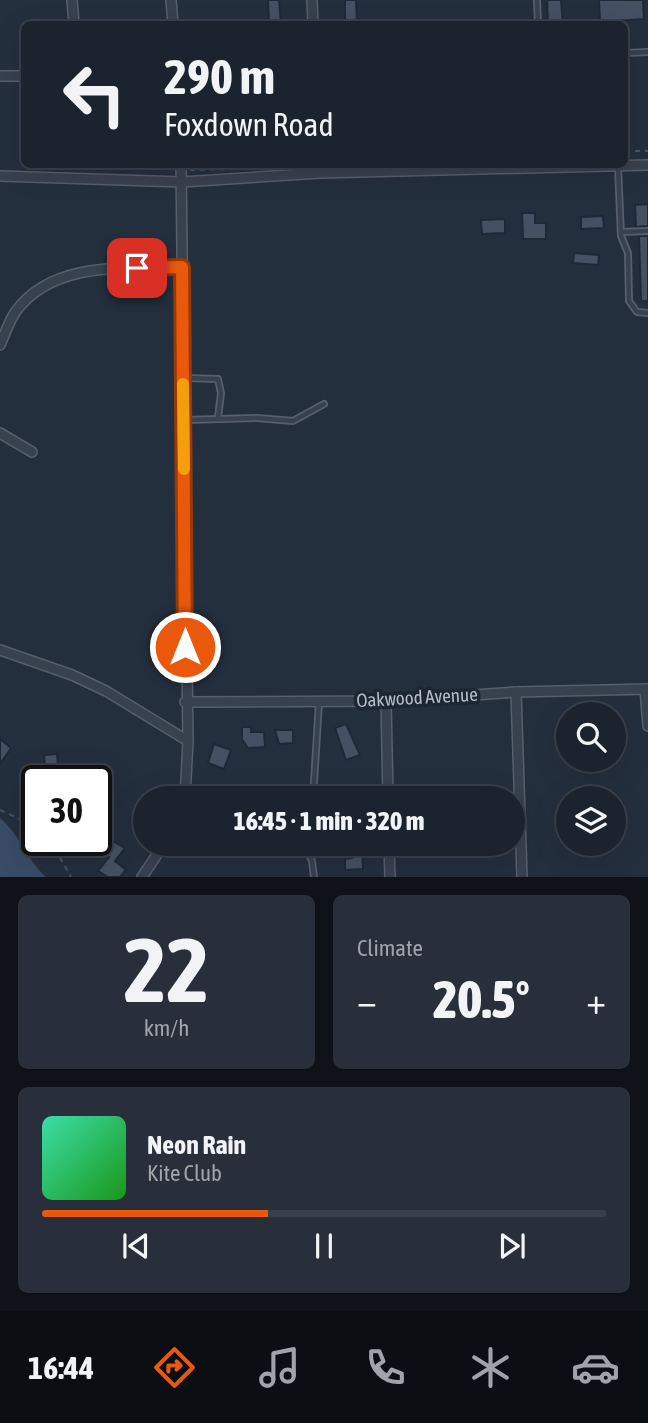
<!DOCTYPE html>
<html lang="en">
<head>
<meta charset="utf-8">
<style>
	:root { --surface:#1b232e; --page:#282f3a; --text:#f1f3f6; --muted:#a0a4aa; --line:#39404a; --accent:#ea580c }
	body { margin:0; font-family:"Asap Condensed",sans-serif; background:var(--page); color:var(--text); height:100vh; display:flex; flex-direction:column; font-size:26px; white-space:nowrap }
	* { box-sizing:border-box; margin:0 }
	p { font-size:23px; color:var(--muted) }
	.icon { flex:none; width:38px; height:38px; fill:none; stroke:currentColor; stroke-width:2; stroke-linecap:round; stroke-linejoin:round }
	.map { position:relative; height:877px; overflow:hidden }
	.side { display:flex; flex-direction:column; gap:18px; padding:18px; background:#0f1319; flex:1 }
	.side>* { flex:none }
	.top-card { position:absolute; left:21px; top:21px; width:607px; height:147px; border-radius:10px; box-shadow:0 7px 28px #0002,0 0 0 2px var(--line); background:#1b232e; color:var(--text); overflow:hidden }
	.tools { position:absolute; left:556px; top:702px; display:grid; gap:14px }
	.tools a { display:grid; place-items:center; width:70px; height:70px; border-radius:50%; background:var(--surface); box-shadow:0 7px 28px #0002,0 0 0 2px var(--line); font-size:35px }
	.speed { position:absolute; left:21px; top:765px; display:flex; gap:14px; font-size:35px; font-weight:700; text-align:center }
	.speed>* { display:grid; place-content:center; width:91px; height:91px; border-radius:50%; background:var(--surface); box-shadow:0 7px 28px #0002,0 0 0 2px var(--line); line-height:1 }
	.speed .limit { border:4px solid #111; border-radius:10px; background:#fff; color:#111 }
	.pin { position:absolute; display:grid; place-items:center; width:60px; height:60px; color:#fff; margin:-30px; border-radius:14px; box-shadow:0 4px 10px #0006 }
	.me { position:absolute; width:77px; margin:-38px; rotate:0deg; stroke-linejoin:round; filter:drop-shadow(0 0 5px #0008) }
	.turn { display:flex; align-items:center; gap:24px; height:147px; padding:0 28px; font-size:32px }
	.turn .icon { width:91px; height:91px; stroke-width:2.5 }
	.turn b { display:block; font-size:49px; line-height:60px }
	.big { font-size:52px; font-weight:800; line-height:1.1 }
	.side .card { flex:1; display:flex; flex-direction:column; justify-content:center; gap:10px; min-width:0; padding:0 24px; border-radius:10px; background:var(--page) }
	.side .dial { align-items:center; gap:0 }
	.dial b { font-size:91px; line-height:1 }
	.song { display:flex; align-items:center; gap:21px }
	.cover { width:84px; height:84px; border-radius:10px; background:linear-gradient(135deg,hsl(160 70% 55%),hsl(120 70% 35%)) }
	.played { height:7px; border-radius:4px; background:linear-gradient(90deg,var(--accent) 40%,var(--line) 40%) }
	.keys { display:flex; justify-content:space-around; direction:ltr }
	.heat { display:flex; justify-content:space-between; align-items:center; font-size:38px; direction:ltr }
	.side .tiles { flex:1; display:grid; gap:18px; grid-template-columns:1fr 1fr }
	.card:last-child { grid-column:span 2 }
	.trip { position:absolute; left:133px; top:786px; width:392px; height:70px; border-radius:35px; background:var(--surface); box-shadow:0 7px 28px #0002,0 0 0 2px var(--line); font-weight:800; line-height:70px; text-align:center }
	.tabs { display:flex; height:112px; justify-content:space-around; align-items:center; background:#0b0e12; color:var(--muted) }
	.tabs .icon { width:49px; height:49px }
	.tabs .current { color:var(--accent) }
	.tabs b { font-size:32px; color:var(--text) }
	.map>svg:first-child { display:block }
</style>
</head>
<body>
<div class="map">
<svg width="648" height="877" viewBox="0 0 648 877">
	<rect width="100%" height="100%" fill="#242f3e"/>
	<path fill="#394c67" d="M0 818C20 835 27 860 46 877H0Z"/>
	<g fill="#455162" stroke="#1f2835" stroke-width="2">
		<polygon points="268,0 279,0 281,24 269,24"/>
		<polygon points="345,0 356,0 357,24 345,24"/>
		<polygon points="547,0 561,0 563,24 548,24"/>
		<polygon points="599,0 643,0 644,19 600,22"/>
		<polygon points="648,204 648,226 636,227 635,205"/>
		<polygon points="522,213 535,213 535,223 546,223 546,239 523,239"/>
		<polygon points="603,216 604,228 581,229 581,217"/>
		<polygon points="505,219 505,233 482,234 481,220"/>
		<polygon points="639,236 648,236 648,301 641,301"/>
		<polygon points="574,253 599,255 598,265 573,263"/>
		<polygon points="346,724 360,755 346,760 335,728"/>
		<polygon points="242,727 251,727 251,732 264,732 265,747 248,748 242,739"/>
		<polygon points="275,730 293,730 293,743 279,744"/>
		<polygon points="0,739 11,748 0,764"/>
		<polygon points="214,744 231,750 224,769 208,763"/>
		<polygon points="57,754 58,765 48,766 64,780 46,780 44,755"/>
		<polygon points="360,786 361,798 346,798 346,787"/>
		<polygon points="100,809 108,815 97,832 125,848 115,861 126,870 120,877 108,877 98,871 109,857 92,847 88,852 80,847 82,840 96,840 96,815"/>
		<polygon points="352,844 362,844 363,869 345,870 345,859 352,858"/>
	</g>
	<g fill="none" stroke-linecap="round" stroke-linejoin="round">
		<g stroke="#565f6c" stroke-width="8">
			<g id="lane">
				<polyline points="537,0 538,24"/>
				<polyline points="625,53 648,52"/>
				<polyline points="618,167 621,236 628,253 629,301 637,312 648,313"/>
				<polyline points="621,232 648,231"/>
				<polyline points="184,378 218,379 221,393 218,418"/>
				<polyline points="184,420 257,418 293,421 324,404"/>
				<polyline points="313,798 319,702"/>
				<polyline points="305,844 312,861 314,877"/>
			</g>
		</g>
		<g stroke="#565f6c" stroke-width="12">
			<g id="street">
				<polyline points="72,0 74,24"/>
				<polyline points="171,0 173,24"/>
				<polyline points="312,0 313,24"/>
				<polyline points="0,76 24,76"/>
				<polyline points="181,164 188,741 185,798"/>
				<polyline points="0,176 182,182 320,173 648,165"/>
				<path d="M0 345C5 334 9 321 16 311 54 260 126 269 182 267"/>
				<polyline points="0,433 32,452"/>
				<polyline points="0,650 72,675 106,691 188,741"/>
				<polyline points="645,689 648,726"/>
				<polyline points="516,692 522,877"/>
				<polyline points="386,701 388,798"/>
				<polyline points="185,702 386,701 516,692 648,689"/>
				<polyline points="389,844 390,877"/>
				<polyline points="142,877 164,844"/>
			</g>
		</g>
		<g stroke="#44595c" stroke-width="2" stroke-dasharray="5 5" stroke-linecap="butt">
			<polyline points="625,151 648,151"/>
			<polyline points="190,170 240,169"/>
			<polyline points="0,810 37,827"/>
			<polyline points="50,840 71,877"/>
		</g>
		<use href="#lane" stroke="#38414e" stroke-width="4.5"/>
		<use href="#street" stroke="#38414e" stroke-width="9"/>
	</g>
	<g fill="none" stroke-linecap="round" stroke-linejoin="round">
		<g stroke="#983908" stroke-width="18">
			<polyline id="route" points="137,268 182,267 185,647"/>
		</g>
		<use href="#route" stroke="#ea580c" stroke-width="12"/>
		<polyline stroke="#f59e0b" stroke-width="12" points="183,384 184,469"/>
	</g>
	<g text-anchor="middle" stroke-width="7" stroke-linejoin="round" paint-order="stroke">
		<g font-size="19" fill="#b4bcc9" stroke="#1d2633">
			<text transform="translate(417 697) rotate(-3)" y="7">Oakwood Avenue</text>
		</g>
	</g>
</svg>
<div class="tools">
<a><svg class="icon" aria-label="search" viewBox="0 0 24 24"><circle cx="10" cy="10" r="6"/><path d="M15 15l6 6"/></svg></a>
<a><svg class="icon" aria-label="layers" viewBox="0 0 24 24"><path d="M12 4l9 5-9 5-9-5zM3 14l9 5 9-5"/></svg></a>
</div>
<div class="speed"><div class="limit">30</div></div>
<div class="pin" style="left:137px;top:268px;background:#d93025"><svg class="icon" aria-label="arrive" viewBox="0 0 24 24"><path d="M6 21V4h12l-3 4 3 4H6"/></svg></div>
<svg class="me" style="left:185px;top:647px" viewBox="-20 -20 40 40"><circle r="17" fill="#ea580c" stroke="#fff" stroke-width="3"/><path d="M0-11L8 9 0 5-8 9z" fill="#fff"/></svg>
<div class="trip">16:45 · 1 min · 320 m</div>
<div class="top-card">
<div class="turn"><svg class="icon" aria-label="left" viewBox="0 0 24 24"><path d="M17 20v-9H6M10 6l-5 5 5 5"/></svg><div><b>290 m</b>Foxdown Road</div></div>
</div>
</div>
<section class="side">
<div class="tiles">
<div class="card dial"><b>22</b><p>km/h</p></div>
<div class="card"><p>Climate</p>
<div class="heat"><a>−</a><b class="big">20.5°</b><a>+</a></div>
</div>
<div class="card">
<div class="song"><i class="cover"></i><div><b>Neon Rain</b><p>Kite Club</p></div></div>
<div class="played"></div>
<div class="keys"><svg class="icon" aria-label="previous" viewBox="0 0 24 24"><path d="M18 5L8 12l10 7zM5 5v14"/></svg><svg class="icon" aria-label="pause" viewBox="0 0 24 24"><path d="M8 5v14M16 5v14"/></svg><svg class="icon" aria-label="next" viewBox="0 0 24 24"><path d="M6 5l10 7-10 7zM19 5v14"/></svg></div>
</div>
</div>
</section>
<nav class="tabs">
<b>16:44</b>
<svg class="icon current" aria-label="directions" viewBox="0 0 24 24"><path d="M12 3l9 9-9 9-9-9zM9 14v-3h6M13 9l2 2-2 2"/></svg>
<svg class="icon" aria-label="music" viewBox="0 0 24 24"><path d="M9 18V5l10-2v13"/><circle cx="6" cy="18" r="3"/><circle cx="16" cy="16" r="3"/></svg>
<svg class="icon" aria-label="phone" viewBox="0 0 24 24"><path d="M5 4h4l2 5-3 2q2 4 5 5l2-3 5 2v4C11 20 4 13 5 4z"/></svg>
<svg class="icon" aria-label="climate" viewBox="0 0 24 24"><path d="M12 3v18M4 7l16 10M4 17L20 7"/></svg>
<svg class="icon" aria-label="car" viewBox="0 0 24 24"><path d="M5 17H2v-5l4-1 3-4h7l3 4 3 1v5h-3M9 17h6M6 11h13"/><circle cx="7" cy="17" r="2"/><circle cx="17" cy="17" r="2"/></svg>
</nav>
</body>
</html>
